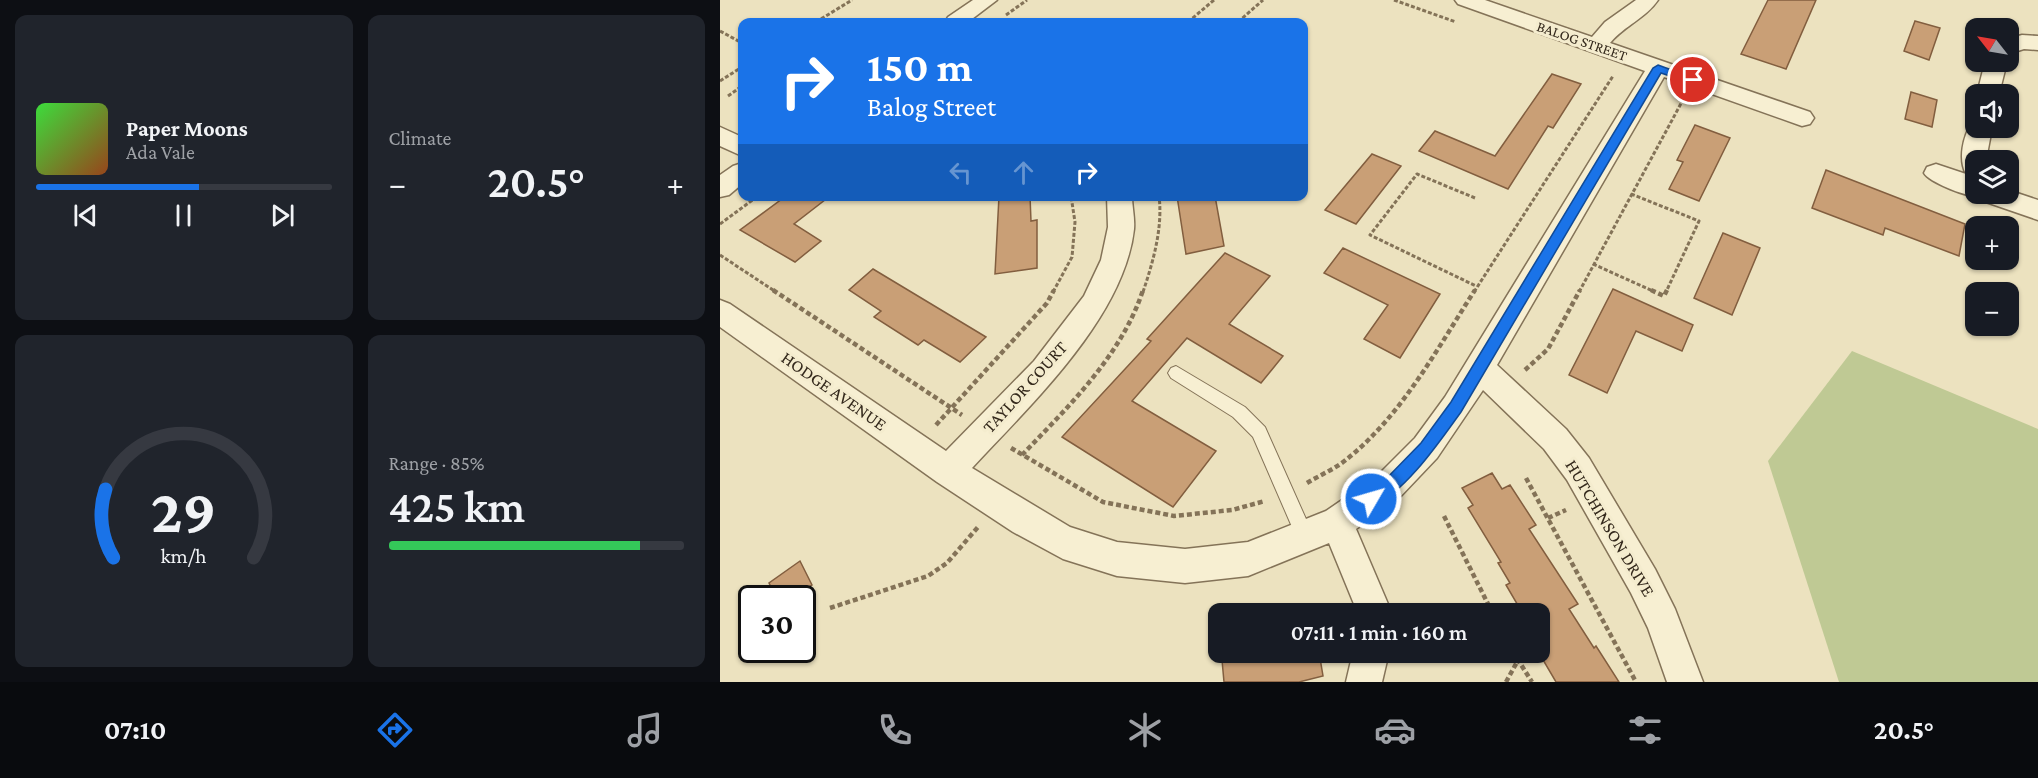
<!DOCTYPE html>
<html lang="en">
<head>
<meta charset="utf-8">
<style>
	:root { --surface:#171b24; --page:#20242c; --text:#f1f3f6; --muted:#9ea1a6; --line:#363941; --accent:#1a73e8 }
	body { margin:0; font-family:"Crimson Pro",serif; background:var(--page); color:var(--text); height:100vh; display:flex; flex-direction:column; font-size:22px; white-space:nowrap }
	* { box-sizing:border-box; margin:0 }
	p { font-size:20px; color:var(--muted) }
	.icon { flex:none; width:33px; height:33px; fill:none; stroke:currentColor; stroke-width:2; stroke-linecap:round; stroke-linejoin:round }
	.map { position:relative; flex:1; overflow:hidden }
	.details { display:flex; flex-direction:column; gap:15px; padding:15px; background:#0d0f14; width:720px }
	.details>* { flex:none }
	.top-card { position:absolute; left:18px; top:18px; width:570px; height:183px; border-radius:12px; box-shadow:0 2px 4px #0004; background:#1a73e8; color:#fff; overflow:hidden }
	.needle { width:39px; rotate:301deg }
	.fabs { position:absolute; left:1245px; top:18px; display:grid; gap:12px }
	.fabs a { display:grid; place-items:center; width:54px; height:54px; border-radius:12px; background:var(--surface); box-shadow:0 2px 4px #0004; font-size:30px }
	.speed { position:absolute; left:18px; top:585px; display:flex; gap:12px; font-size:30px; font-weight:700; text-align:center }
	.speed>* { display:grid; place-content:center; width:78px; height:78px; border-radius:50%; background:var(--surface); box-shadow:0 2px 4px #0004; line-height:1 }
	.speed .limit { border:3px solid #111; border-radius:9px; background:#fff; color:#111 }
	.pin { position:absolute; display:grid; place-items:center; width:51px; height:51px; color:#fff; margin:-26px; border:3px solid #fff; border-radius:50%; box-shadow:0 2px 6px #0007 }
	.me { position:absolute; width:66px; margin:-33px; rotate:52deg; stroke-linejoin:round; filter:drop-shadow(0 0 4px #0008) }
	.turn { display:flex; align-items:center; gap:21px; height:126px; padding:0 30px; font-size:27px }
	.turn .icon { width:78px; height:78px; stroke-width:2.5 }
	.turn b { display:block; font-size:42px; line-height:51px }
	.lanes { display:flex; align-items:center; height:57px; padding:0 30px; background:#0003; justify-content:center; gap:30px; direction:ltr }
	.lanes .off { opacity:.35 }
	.big { font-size:45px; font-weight:600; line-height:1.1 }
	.details .card { flex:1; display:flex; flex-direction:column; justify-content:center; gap:9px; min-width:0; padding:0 21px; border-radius:12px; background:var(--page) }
	.details .dial { align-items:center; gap:0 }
	.dial svg { height:156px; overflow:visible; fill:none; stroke:var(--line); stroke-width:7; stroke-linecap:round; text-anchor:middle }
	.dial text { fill:var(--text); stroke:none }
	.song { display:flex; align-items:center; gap:18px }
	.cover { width:72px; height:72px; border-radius:9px; background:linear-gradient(135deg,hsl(120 70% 55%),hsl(20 70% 35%)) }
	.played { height:6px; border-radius:3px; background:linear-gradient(90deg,var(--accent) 55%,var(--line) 55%) }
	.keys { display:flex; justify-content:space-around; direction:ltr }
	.heat { display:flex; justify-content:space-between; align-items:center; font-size:33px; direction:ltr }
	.charge { height:9px; border-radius:4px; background:linear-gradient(90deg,#34c759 85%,var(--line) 0) }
	.details .tiles { flex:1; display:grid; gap:15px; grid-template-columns:repeat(2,1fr) }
	.trip { position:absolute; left:488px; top:603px; width:342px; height:60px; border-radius:12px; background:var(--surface); box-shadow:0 2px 4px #0004; font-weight:600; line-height:60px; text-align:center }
	.tabs { display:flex; height:96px; justify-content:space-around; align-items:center; background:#090b0e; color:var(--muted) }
	.tabs .icon { width:42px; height:42px }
	.tabs .active { color:var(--accent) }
	.tabs b { font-size:27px; color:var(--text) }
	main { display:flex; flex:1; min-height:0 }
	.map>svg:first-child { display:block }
</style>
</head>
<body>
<main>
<section class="details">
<div class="tiles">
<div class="card">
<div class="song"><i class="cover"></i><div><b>Paper Moons</b><p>Ada Vale</p></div></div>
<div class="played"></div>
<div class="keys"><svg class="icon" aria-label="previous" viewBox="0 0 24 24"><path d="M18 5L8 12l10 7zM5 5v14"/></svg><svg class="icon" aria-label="pause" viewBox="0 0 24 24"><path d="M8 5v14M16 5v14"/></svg><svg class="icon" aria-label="next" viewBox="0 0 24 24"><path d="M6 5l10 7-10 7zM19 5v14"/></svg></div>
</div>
<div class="card"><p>Climate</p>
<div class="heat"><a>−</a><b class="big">20.5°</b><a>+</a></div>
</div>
<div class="card dial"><svg viewBox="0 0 100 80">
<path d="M14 69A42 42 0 1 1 86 69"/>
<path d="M14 69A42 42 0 0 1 10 34" stroke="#1a73e8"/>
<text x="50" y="56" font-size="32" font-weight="700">29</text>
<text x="50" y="72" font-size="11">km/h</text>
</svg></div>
<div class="card"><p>Range · 85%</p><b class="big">425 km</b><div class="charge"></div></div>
</div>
</section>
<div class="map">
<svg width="1318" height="682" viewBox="0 0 1318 682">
	<rect width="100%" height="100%" fill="#ece2bf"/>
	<polygon fill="#bfc994" points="1132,351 1318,429 1318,682 1119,682 1048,461"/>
	<g fill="#c99f76" stroke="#825e3f" stroke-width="1.5">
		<polygon points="1048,0 1096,0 1066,69 1021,54"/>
		<polygon points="1195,21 1220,28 1209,60 1184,51"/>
		<polygon points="832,74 861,84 833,128 828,126 788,189 699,151 715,131 775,156"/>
		<polygon points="1191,92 1217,100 1212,127 1185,119"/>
		<polygon points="975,125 1010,138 979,201 949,189 963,162 957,160"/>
		<polygon points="652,154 681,166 636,224 605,210"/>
		<polygon points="1106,170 1245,224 1239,256 1165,228 1163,235 1092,208"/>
		<polygon points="66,196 110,196 74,224 101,241 75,262 20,230"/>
		<polygon points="279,196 310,196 311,221 317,220 317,268 275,274"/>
		<polygon points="457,196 495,196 504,246 466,254"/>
		<polygon points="1003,233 1040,248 1012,315 974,298"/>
		<polygon points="623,248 720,294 680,358 644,339 668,305 604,273"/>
		<polygon points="505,253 550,276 509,324 563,356 541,383 467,338 412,401 496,451 453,507 342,437 431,341 427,339"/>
		<polygon points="153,269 266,337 240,362 204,340 198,345 154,317 161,311 129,290"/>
		<polygon points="893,289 973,325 962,351 916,331 887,393 849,375"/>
		<polygon points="772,473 782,489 790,485 816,525 809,529 858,604 849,609 874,648 876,646 899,682 836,682 819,653 819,614 803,614 786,585 790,583 778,563 781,562 748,508 753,505 742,488"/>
		<polygon points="80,561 92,585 73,598 57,598 49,583"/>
		<polygon points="528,652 599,652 603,676 579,682 504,682 502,660"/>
	</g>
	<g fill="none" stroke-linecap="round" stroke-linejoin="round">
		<g stroke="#847358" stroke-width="2">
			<polygon id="service" points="456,366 525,407 545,427 594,537 591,543 585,546 579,543 533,437 513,417 451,378 448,373 451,368"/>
		</g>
		<g stroke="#847358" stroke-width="3">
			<g id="minor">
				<polygon points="253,0 277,0 248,22 225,22 228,17"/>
				<path d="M735 0H765L872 37 885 22 916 0H938C926 18 904 26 890 43L1090 112 1094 118 1090 124 1082 126 944 77 777 365 846 429 869 458 935 569 955 609 983 682H947L928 628 911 593 847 480 824 449 763 390 717 458 679 498 636 529 668 604 669 614H633L634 604 609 543 528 576 465 583 397 576 343 559 293 532 217 482 0 327V300L10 304 226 451 314 361 364 296 381 260 388 227 387 196H412C412 207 415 218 414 229 404 318 310 405 252 468L350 527 397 542 465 549 528 542 606 511 657 476 695 438 725 397 925 71 738 4Z"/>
				<polygon points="1302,35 1318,36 1318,50 1304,49 1288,54 1288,39"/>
				<polygon points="1265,62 1287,62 1279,94 1257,94"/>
				<path d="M1256 121V128H1272L1266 160H1256V194H1288V190L1318 200V220L1263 201 1261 196C1250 199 1209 182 1204 173L1207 167 1216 164 1246 174C1238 159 1243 137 1252 122Z"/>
				<polygon points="0,127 22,137 22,156 0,146"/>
				<polygon points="22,163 22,184 9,195 0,197 0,175 13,166"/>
				<polygon points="633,652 669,652 662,682 626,682"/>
			</g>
		</g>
		<g stroke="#847358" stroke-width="3" stroke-dasharray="4 2" stroke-linecap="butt">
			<polyline points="674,0 736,22"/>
			<polyline points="286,15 307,0"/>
			<polyline points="472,19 482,22"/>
			<polyline points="96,22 132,0"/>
			<polyline points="468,22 494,0"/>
			<polyline points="518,22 543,0"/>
			<polyline points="0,31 22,43"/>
			<polyline points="0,81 22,67"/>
			<polyline points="8,96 22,86"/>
			<polyline points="911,194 979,221 946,292"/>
			<polyline points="755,198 697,174 650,235 756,286"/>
			<polyline points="0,224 38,196"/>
			<polyline points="0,255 56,292"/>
			<polyline points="873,264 935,292"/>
			<polyline points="333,292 352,257 355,222 351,196"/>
			<path d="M423 292C433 262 443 228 439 196"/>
			<polyline points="754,292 893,76"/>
			<polyline points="859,292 964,98"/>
		</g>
		<g stroke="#847358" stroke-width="4.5" stroke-dasharray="5 3" stroke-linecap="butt">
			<polyline points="53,290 242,415"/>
			<polyline points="931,290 944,296 947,290"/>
			<polyline points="805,370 828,349 860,290"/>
			<polyline points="216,425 327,303 334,290"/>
			<polyline points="291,448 383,502 454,516 512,510 545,501"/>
			<path d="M302 455C348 407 402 355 423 290"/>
			<polyline points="806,478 916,682"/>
			<path d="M587 483C600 475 615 469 627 459 682 415 717 349 755 290"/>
			<polyline points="724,516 773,614"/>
			<polyline points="828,518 846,510"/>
			<polyline points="110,608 208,576 227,563 258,527"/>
			<polyline points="793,652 812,682"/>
			<polyline points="786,682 797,662"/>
		</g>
		<use href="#service" fill="#f7efd2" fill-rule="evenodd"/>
		<use href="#minor" fill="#f7efd2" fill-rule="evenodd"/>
	</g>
	<path fill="#1a73e8" stroke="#114b97" stroke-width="1.5" d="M938 65 979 80 973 84 941 73 741 412C720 441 685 493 651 507L645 505 643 499 645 494 663 482 701 443 731 402 933 68Z"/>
	<g text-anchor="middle" stroke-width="6" stroke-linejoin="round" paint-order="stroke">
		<g font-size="15" fill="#34291c" stroke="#f4ecce">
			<text transform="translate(862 41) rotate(19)" y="5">BALOG STREET</text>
		</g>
		<g font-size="18" fill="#34291c" stroke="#f4ecce">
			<text transform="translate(305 387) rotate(-48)" y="6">TAYLOR COURT</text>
			<text transform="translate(114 391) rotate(35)" y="6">HODGE AVENUE</text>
			<text transform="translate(890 528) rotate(59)" y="6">HUTCHINSON DRIVE</text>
		</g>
	</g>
</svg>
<div class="fabs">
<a><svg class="needle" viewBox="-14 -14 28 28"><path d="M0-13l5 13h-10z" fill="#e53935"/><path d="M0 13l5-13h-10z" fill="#9ea1a6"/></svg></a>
<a><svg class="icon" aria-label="sound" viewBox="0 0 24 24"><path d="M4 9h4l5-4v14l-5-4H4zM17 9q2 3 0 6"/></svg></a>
<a><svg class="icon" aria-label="layers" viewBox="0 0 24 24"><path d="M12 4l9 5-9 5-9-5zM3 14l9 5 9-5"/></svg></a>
<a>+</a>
<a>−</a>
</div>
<div class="speed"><div class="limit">30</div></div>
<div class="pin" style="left:973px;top:80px;background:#d93025"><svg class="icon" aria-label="arrive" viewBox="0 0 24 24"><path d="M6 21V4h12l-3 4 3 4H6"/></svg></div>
<svg class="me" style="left:651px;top:499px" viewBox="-20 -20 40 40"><circle r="17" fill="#1a73e8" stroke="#fff" stroke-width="3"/><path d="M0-11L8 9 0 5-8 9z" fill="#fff"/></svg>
<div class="trip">07:11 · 1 min · 160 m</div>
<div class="top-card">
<div class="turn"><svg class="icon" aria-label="right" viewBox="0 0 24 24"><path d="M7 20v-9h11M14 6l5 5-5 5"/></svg><div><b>150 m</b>Balog Street</div></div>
<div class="lanes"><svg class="icon off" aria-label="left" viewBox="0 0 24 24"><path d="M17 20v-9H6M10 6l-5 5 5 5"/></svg><svg class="icon off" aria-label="ahead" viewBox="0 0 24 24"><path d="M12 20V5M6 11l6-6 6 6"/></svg><svg class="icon" aria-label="right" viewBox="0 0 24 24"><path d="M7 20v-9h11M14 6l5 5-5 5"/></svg></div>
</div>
</div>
</main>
<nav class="tabs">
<b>07:10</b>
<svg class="icon active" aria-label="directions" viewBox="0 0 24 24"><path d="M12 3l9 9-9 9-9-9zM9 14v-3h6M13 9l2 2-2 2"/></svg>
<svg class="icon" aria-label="music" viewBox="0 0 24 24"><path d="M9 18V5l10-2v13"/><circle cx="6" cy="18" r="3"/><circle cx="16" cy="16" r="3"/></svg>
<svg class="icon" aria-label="phone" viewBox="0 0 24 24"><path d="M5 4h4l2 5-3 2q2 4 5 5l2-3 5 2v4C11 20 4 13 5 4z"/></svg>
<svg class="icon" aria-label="climate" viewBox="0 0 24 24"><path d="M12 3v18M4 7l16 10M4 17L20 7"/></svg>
<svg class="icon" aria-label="car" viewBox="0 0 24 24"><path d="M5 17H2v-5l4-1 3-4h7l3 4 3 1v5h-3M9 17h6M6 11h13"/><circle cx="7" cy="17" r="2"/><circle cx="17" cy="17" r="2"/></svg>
<svg class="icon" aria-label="filters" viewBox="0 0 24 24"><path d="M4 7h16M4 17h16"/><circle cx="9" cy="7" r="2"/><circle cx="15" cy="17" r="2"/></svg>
<b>20.5°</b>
</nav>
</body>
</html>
